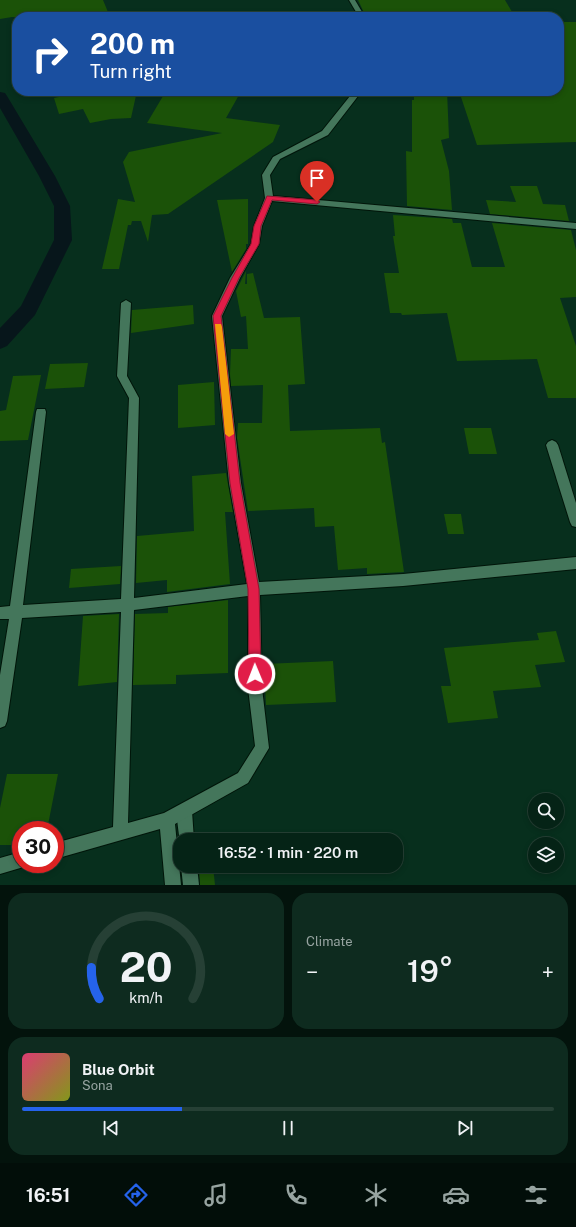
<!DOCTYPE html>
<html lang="en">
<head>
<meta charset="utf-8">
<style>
	:root { --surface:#052316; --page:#0e2b1f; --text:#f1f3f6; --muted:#97a4a1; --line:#264035; --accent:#2563eb }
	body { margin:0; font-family:"Public Sans",sans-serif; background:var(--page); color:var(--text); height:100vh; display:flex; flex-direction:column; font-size:15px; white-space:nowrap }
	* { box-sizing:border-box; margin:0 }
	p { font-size:13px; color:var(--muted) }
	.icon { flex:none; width:22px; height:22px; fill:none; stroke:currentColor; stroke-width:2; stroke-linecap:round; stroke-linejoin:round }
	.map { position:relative; height:885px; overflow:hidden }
	.side { display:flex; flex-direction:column; gap:8px; padding:8px; background:#03130c; flex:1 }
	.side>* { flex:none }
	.hud { position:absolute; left:12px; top:12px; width:552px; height:84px; border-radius:16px; box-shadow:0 2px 6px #0003,0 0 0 1px var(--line); background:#1a4fa0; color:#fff; overflow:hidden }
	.tools { position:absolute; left:528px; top:793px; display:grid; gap:8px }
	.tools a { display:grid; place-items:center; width:36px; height:36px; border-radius:50%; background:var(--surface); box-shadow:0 2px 6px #0003,0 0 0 1px var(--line); font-size:20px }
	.speed { position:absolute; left:12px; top:821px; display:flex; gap:8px; font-size:20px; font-weight:700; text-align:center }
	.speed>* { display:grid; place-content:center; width:52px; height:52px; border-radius:50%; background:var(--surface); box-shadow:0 2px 6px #0003,0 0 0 1px var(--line); line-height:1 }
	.speed .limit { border:6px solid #d22; background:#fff; color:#111 }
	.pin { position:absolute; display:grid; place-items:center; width:34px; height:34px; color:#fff; margin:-41px -17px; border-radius:50% 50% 50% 0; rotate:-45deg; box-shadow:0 0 4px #0007 }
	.pin .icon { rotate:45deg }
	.me { position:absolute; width:44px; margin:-22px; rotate:359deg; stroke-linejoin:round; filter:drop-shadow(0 0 3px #0008) }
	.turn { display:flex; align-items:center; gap:14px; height:84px; padding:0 12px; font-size:18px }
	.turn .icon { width:52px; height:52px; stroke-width:2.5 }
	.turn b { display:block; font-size:28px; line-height:34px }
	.big { font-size:30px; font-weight:600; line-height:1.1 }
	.side .widget { flex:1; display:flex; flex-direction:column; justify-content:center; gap:6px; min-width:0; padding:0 14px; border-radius:16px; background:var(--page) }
	.side .dial { align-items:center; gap:0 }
	.dial svg { height:104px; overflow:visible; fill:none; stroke:var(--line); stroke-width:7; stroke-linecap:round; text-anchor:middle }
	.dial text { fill:var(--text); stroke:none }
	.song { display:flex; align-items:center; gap:12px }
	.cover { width:48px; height:48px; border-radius:6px; background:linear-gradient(135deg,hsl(340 70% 55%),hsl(70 70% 35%)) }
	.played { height:4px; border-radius:2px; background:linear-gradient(90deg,var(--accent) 30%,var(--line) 30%) }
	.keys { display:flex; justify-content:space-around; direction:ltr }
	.heat { display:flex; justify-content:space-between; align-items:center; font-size:22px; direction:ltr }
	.side .tiles { flex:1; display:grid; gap:8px; grid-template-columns:1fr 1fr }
	.widget:last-child { grid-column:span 2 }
	.trip { position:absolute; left:173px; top:833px; width:230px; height:40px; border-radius:16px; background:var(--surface); box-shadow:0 2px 6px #0003,0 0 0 1px var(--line); font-weight:600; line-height:40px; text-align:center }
	.dock { display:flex; height:64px; justify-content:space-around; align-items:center; background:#020e09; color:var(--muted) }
	.dock .icon { width:28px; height:28px }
	.dock .on { color:var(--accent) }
	.dock b { font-size:18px; color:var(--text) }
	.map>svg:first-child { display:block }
</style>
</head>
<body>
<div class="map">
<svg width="576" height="885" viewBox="0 0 576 885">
	<rect width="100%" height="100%" fill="#072f1d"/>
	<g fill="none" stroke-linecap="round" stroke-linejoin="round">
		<polygon fill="#07161b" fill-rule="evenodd" points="0,92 5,93 7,96 55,176 70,206 72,240 35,315 7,346 0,349 0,328 21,306 54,240 54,206 39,176 0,108"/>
	</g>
	<g fill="#1b5208">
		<polygon points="0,0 103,0 110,17 12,17 0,19"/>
		<polygon points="358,0 505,0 515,17 366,17"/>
		<polygon points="559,22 576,22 576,142 477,145 459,91 559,91"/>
		<polygon points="88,91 137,91 131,118 111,119 90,123 83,109 59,114 54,98"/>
		<polygon points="166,91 212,91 239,95 226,118 280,125 273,142 168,214 152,215 148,242 141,221 132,221 131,225 128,225 119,269 102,269 118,199 135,202 123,162 129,152 222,133 147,123"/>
		<polygon points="414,91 447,91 449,138 441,140 449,171 452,210 407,206 406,151 412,152 412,100 414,100"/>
		<polygon points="510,186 537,186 543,204 565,205 569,221 490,214 486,200 516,202"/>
		<polygon points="248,199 248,244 246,244 246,249 232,272 217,200"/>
		<polygon points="393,215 452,219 453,223 461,223 472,267 505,267 492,223 571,230 576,250 576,297 560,298 576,346 576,398 548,398 537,359 457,361 447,313 402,315 401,313 390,313 384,273 399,273 393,236 395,236"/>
		<polygon points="246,271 245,284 247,284 247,274 253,273 264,318 300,317 305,384 288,385 290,431 380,428 382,443 385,442 404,572 367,574 367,568 338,570 334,526 315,527 314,508 248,511 237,438 238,423 262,423 263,385 231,386 230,374 231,349 248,349 246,316 241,317 236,291"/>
		<polygon points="193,305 194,324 131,333 132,310"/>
		<polygon points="88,363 84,387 45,389 50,364"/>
		<polygon points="41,375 28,440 0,441 0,411 6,410 13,376"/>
		<polygon points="214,382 215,425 178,428 178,385"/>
		<polygon points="464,428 491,428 497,454 469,454"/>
		<polygon points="226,473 233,512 225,512 230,584 167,592 167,580 136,583 137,536 194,531 192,476"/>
		<polygon points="444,514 461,514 464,534 448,534"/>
		<polygon points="121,566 120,584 69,588 71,569"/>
		<polygon points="228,600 228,673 176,675 176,684 133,685 135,614 168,613 168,607"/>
		<polygon points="119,614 117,682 78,686 83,616"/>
		<polygon points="556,631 565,662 535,665 541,687 493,691 498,718 448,723 441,686 451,686 444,648 539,640 537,633"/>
		<polygon points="333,661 336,702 266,705 264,664"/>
		<polygon points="7,774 58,774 47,830 21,830 21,845 0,845 0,808"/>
		<polygon points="208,866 213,866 215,885 200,885 199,868"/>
	</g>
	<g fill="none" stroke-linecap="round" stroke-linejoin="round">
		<g stroke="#001509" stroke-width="2">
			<g id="service">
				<polygon points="184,803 189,806 192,811 194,840 180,840 180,844 176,811 179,806"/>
				<polygon points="181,866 197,866 199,885 183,885"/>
			</g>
		</g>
		<g stroke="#001509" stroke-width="2">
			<g id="minor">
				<polygon points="349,0 355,0 365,17 359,17"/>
				<path d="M354 91H362L328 135 280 159 270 175 273 196 576 223V229L272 201 262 226 259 244 240 278 222 316 241 483 259 582 403 574 576 557V569L403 586 260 595 262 688 269 748 248 783 175 824 181 885H165L160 829 55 859V843L113 827 121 612 22 618 7 721 5 726 0 728V675L9 619H0V607L10 606 36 412 37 409H45L46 412 23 605 121 599 129 398 117 376 121 303 126 300 131 303 127 376 139 398 134 598 247 584 229 483 212 316 230 278 251 244 254 226 265 198 262 175 273 157 322 131ZM248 596V688L255 746 238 773 164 813 128 823 134 610Z"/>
				<polygon points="552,440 556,442 558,445 576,503 576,527 572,526 570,522 546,445 548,442"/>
				<polygon points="21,852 21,864 27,864 27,866 0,874 0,858"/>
			</g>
		</g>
		<use href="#service" fill="#44765b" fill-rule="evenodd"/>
		<use href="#minor" fill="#44765b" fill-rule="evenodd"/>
	</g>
	<polygon fill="#e11d48" stroke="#92132f" points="267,196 317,200 320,202 317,204 272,200 261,226 259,244 239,278 221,316 240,483 259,589 261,674 259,678 255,679 251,678 249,674 248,589 230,483 213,316 232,278 251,244 254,226"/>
	<polygon fill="#f59e0b" points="215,324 221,324 222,327 234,434 229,437 225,434"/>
</svg>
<div class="tools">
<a><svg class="icon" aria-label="search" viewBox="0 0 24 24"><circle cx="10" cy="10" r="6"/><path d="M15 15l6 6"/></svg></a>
<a><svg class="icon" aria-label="layers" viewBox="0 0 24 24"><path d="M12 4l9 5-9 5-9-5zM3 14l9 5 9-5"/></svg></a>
</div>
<div class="speed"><div class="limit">30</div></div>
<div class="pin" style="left:317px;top:202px;background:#d93025"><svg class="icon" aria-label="arrive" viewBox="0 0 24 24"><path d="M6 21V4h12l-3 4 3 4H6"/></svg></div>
<svg class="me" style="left:255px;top:674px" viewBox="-20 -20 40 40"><circle r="17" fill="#e11d48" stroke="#fff" stroke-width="3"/><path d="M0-11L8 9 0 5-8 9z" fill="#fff"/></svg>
<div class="trip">16:52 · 1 min · 220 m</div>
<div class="hud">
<div class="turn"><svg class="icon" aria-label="right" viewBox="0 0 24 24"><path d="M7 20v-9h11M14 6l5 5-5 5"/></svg><div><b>200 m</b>Turn right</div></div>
</div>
</div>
<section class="side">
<div class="tiles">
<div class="widget dial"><svg viewBox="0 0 100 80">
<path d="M14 69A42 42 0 1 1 86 69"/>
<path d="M14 69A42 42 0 0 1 8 45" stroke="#2563eb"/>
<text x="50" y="56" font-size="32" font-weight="700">20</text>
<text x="50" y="72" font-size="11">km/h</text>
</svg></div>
<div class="widget"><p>Climate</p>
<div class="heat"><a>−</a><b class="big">19°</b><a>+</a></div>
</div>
<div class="widget">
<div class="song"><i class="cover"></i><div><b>Blue Orbit</b><p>Sona</p></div></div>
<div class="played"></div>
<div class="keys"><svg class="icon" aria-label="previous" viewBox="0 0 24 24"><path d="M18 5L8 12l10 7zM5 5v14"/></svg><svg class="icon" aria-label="pause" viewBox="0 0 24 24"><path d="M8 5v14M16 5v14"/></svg><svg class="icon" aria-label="next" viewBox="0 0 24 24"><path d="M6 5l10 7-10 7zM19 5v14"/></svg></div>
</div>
</div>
</section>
<nav class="dock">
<b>16:51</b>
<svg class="icon on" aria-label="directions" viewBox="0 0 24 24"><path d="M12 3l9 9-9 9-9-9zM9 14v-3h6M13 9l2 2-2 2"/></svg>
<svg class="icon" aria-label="music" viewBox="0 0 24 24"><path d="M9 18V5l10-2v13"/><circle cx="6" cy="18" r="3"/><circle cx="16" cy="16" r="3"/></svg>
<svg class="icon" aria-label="phone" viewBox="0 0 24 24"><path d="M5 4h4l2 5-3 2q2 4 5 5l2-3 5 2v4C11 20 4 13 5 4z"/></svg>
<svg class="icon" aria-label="climate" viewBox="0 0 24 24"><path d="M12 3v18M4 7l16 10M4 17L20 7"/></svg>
<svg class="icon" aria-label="car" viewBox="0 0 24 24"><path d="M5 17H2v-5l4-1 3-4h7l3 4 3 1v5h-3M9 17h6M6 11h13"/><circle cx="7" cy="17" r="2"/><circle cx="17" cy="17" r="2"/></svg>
<svg class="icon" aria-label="filters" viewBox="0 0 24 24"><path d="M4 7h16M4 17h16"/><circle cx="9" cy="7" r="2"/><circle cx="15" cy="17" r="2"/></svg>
</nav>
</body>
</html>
